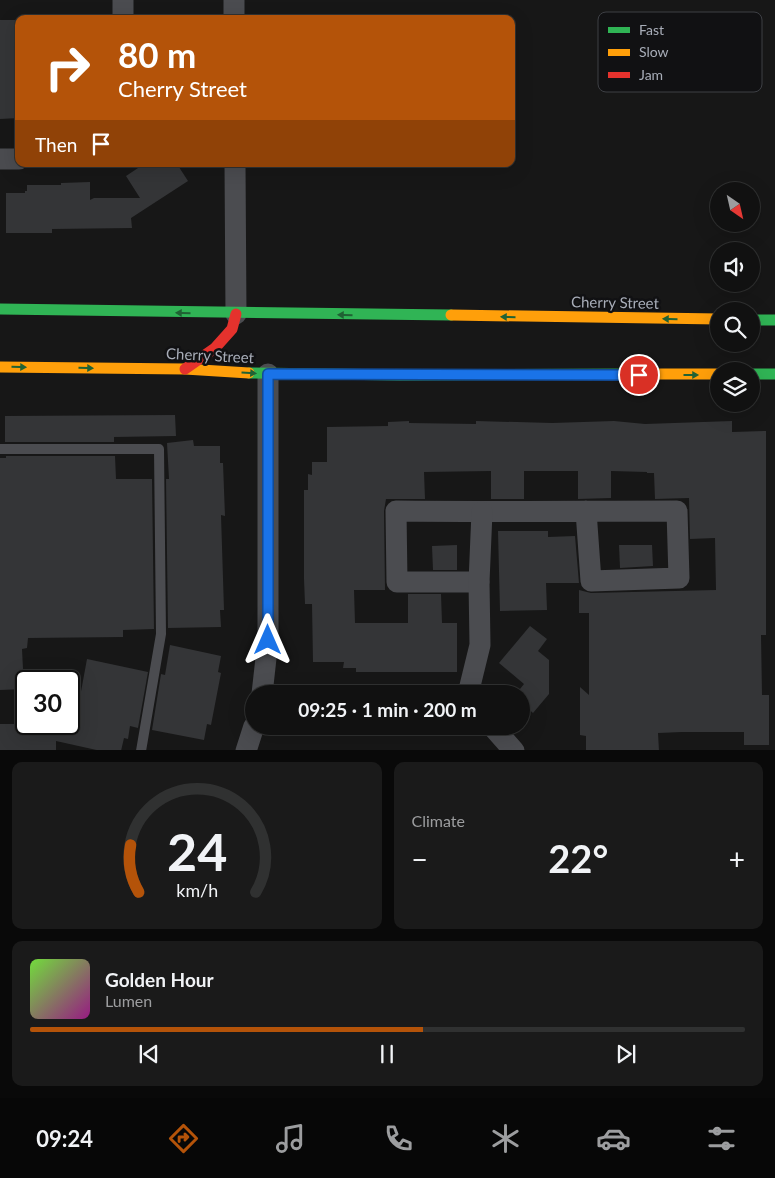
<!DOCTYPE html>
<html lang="en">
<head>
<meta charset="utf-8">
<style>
	:root { --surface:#111; --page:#1a1a1a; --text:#f1f3f6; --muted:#9c9d9f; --line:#303131; --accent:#b45309 }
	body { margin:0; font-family:Lato,sans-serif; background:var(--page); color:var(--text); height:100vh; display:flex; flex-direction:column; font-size:19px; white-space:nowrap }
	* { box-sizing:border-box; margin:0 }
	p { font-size:16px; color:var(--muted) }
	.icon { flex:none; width:28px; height:28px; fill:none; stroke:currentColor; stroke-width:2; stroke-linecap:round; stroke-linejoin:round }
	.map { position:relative; height:750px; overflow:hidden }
	.drawer { display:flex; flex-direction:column; gap:12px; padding:12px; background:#090909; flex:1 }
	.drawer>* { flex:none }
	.hud { position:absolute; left:15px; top:15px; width:500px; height:152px; border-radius:10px; box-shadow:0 5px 20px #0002,0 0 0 1px var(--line); background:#b45309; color:#fff; overflow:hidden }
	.needle { width:32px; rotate:146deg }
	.buttons { position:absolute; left:710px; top:182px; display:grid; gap:10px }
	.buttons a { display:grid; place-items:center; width:50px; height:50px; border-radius:50%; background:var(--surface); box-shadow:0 5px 20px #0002,0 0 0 1px var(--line); font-size:25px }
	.speed { position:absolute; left:15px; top:670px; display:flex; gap:10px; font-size:25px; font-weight:700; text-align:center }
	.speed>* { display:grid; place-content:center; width:65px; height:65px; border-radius:50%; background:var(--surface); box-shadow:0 5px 20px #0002,0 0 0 1px var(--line); line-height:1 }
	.speed .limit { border:2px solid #111; border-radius:8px; background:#fff; color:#111 }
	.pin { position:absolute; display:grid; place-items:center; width:42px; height:42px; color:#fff; margin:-21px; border:2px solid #fff; border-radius:50%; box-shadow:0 1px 5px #0007 }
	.me { position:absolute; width:55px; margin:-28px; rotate:0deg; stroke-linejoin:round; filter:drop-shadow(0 0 4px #0008) }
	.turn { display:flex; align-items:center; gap:18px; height:105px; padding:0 20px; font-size:22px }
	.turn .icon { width:65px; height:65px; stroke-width:2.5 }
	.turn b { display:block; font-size:35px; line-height:42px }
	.then { display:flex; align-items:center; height:48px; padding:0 20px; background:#0003; gap:10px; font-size:19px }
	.big { font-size:38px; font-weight:700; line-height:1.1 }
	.drawer .widget { flex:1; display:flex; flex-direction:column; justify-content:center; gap:8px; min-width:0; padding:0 18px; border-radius:10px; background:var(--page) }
	.drawer .dial { align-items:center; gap:0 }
	.dial svg { height:130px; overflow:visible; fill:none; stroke:var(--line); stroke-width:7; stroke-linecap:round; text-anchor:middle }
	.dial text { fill:var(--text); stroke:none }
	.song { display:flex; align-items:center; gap:15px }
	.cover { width:60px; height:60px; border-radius:8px; background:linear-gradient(135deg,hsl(100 70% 55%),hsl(310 70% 35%)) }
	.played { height:5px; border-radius:2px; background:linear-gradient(90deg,var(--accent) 55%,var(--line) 55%) }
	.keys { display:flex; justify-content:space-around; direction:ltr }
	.heat { display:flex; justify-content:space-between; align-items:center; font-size:28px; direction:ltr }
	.drawer .tiles { flex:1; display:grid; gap:12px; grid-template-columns:1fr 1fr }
	.widget:last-child { grid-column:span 2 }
	.trip { position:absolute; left:245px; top:685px; width:285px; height:50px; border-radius:25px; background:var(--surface); box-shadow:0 5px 20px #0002,0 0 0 1px var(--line); font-weight:700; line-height:50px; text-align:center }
	.tabs { display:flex; height:80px; justify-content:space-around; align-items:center; background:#070707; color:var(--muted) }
	.tabs .icon { width:35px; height:35px }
	.tabs .current { color:var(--accent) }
	.tabs b { font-size:22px; color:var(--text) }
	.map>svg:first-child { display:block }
</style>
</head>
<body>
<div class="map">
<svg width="775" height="751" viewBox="0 0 775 751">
	<rect width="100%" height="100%" fill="#171717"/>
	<g fill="#343537">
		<polygon points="0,20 19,20 19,118 0,119"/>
		<polygon points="144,164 177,164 188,181 131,218 132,228 52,229 52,233 6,233 6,193 25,193 25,191 27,191 27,185 61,185 61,183 90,182 90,200 94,198 140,198 126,176"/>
		<polygon points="175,415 176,436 114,437 114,442 5,442 5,416"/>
		<polygon points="409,421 409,423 476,424 476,421 552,423 614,421 645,424 732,421 732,432 766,431 766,635 761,635 762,695 769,695 769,745 744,745 744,732 682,732 658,733 659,751 586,751 586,736 580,735 580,687 589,695 589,613 579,613 579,590 591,593 716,590 715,538 690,539 689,498 655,499 654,473 647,473 647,472 611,471 611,498 578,499 578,471 524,471 524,499 491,499 491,471 424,472 425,499 386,499 384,511 385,590 354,590 355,623 408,623 408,594 441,594 442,623 457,623 457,672 356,672 356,668 343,668 344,662 313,662 312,604 305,604 304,579 304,490 308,490 308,474 312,475 312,462 327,462 327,427 388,426 388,422"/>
		<polygon points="193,440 194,446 220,446 220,463 223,463 225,516 221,515 224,610 220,610 221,627 168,628 166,479 169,479 167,443"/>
		<polygon points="6,456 115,456 116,479 152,479 154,629 123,630 123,637 28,638 27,648 22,649 24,689 0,690 0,458 6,458"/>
		<polygon points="498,531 548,531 548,537 575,536 579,583 546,583 547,610 500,611"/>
		<polygon points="457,545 457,570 433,570 432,546"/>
		<polygon points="619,545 652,545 653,566 620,568"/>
		<polygon points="530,626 547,639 538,651 549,660 549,694 533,713 521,702 521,694 516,694 524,684 499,663"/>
		<polygon points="170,645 221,656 218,672 221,673 211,725 207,724 204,740 152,730 161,674 165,675"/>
		<polygon points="87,659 148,672 138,728 130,726 128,739 124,738 121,751 101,751 56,741 56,751 0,751 0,724 75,724"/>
	</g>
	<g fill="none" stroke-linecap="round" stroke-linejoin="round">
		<polyline stroke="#4b4c50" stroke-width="10" points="0,449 159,449 161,634 141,751"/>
		<g stroke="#4b4c50" stroke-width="21">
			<polyline points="234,0 234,19"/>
			<polyline points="123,19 123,0"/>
			<polyline points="0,159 19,159"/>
			<polyline points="235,164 236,314"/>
			<path d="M479 582H397L396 511C490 512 583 511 677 511L679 578 591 581 586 511"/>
			<polyline points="262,694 268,640 268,374"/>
			<polyline points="468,694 480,645 479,582 482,512"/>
			<polyline points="492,726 514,751"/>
			<polyline points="246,751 254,726"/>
		</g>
		<g stroke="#30b455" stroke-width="11">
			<polyline points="0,309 451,315"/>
			<polyline points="751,320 775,320"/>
			<polyline points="249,373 399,375 633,374"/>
			<polyline points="751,374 775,374"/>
		</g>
		<g stroke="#ff9f0a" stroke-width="11">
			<polyline points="451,315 719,319"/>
			<polyline points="0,367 185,369 249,373"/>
			<polyline points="633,374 719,374"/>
		</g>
		<polyline stroke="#e5322d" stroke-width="11" points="185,369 215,348 232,329 236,314"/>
	</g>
	<defs><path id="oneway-solid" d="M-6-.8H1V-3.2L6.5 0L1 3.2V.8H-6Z" transform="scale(1.25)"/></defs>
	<g fill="#206234">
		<use href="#oneway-solid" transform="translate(183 313) rotate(-179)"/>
		<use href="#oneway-solid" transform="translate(345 315) rotate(-179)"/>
		<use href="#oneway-solid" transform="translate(508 317) rotate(-179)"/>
		<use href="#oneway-solid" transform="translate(670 319) rotate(-179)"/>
		<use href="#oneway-solid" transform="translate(19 367) rotate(1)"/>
		<use href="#oneway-solid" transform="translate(86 368) rotate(1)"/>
		<use href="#oneway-solid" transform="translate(249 373) rotate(4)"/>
		<use href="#oneway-solid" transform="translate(691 375)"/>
	</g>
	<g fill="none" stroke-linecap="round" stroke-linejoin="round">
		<g stroke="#114b97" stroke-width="12">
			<polyline id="route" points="268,640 268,374 639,375"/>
		</g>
		<use href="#route" stroke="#1a73e8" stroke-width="9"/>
	</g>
	<g text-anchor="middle" stroke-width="5" stroke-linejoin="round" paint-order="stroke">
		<g font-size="15" fill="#a8adb8" stroke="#111113">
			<text transform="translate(615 303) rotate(1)" y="5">Cherry Street</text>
			<text transform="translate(210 356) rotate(3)" y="5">Cherry Street</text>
		</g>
	</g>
	<rect x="598" y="12" width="164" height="80" rx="8" fill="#111113" stroke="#3e4045" stroke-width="1"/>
	<rect x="608" y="27" width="22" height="6" fill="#30b455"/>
	<rect x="608" y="49" width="22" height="7" fill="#ff9f0a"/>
	<rect x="608" y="72" width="22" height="6" fill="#e5322d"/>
	<g font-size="14" fill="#a8adb8">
		<text x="639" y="35">Fast</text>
		<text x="639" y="57">Slow</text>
		<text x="639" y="80">Jam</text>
	</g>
</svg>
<div class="buttons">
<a><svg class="needle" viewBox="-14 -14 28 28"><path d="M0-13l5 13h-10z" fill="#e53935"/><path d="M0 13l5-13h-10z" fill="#9c9d9f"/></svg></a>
<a><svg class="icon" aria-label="sound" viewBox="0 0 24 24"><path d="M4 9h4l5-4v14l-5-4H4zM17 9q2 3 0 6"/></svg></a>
<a><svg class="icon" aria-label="search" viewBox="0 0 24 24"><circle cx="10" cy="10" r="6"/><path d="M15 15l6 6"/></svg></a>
<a><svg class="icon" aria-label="layers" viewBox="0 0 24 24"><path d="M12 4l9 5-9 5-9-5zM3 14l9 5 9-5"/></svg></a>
</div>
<div class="speed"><div class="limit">30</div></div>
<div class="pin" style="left:639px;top:375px;background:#d93025"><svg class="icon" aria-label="arrive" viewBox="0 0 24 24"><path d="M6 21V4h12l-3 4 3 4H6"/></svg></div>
<svg class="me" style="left:268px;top:640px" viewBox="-20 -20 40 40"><path d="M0-17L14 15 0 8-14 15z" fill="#1a73e8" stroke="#fff" stroke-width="4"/></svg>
<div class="trip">09:25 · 1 min · 200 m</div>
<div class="hud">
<div class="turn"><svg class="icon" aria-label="right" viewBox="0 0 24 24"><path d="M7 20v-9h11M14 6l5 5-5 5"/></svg><div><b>80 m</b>Cherry Street</div></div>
<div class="then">Then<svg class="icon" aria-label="arrive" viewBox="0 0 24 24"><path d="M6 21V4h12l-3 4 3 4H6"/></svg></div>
</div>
</div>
<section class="drawer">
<div class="tiles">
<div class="widget dial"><svg viewBox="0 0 100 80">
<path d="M14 69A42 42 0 1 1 86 69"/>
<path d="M14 69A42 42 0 0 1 9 40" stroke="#b45309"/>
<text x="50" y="56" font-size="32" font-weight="700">24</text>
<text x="50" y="72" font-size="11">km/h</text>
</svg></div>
<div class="widget"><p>Climate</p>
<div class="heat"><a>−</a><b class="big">22°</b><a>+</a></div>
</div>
<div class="widget">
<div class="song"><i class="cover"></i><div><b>Golden Hour</b><p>Lumen</p></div></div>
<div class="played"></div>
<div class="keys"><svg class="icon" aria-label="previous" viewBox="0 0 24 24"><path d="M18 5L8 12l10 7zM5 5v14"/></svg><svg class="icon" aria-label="pause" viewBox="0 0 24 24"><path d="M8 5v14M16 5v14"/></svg><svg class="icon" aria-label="next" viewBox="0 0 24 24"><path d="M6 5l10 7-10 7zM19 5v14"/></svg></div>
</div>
</div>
</section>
<nav class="tabs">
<b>09:24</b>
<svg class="icon current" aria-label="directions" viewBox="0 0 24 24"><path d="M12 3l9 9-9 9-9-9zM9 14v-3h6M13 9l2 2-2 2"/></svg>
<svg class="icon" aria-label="music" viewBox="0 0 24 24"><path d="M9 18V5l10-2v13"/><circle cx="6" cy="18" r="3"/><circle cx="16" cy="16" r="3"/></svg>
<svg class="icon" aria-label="phone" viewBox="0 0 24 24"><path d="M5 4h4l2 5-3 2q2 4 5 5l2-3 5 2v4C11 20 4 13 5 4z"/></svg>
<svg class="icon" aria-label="climate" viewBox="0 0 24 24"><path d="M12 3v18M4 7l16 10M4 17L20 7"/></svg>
<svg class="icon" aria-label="car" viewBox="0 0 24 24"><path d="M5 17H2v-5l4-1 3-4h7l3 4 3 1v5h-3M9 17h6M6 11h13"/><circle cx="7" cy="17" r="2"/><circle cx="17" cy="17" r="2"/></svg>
<svg class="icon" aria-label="filters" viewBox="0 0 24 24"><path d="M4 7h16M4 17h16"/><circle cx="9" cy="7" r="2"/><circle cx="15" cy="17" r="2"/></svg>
</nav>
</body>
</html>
